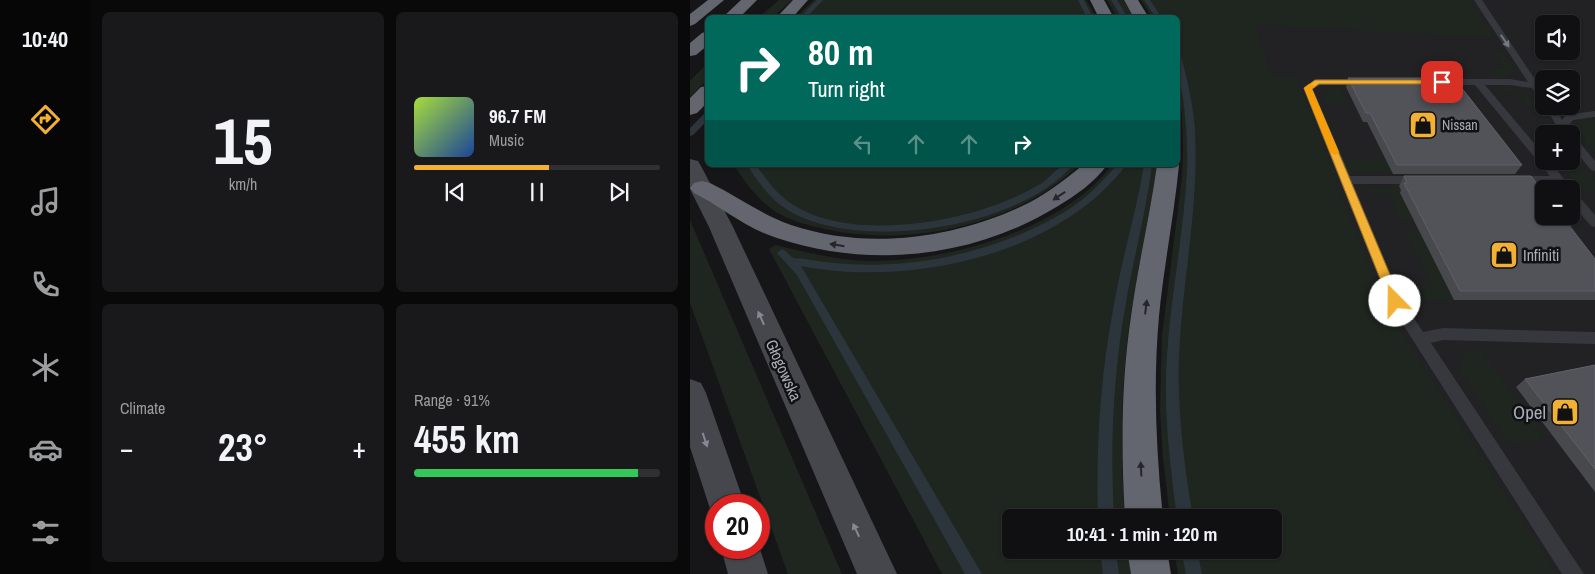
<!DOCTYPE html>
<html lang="en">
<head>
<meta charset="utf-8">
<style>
	:root { --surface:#101012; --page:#19191b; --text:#f1f3f6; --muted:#9c9d9f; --line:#303032; --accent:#f2b134 }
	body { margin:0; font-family:"Archivo Narrow",sans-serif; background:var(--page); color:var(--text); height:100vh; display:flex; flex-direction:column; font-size:19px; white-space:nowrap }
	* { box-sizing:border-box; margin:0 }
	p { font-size:16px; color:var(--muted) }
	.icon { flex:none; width:28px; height:28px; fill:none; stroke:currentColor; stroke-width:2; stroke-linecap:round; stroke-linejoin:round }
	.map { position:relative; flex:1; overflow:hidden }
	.drawer { display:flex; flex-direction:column; gap:12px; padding:12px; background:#09090a; width:600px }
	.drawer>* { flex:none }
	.top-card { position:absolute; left:15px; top:15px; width:475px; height:152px; border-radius:8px; box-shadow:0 1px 4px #0004,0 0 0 1px var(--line); background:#00695c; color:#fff; overflow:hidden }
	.buttons { position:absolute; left:845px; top:15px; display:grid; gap:10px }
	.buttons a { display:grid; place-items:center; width:45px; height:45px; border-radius:8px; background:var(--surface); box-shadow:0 1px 4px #0004,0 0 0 1px var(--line); font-size:25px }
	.speed { position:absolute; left:15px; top:494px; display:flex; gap:10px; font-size:25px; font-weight:700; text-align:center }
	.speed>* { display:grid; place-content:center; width:65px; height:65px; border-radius:50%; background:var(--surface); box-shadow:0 1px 4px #0004,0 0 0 1px var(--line); line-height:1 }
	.speed .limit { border:8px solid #d22; background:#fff; color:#111 }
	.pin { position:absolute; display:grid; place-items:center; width:42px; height:42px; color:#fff; margin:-21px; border-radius:10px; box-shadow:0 2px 8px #0006 }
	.me { position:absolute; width:55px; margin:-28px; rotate:338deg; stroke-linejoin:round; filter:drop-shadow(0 0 4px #0008) }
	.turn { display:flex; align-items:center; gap:18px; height:105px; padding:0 20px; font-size:22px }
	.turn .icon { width:65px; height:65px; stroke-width:2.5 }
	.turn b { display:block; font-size:35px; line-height:42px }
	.lanes { display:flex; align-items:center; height:48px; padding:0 20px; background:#0003; justify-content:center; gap:25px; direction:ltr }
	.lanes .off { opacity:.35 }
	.big { font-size:38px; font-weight:700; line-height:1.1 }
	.drawer .card { flex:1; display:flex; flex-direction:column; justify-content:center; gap:8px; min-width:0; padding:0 18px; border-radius:8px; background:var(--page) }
	.drawer .dial { align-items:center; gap:0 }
	.dial b { font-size:65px; line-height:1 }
	.song { display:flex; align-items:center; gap:15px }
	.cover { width:60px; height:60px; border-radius:8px; background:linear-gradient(135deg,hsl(80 70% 55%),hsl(220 70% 35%)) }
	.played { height:5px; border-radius:2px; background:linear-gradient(90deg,var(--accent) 55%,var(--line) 55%) }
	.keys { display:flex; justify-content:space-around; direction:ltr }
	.heat { display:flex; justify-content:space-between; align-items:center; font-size:28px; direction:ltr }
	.charge { height:8px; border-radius:4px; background:linear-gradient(90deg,#34c759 91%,var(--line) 0) }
	.drawer .tiles { flex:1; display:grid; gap:12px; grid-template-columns:repeat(2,1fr) }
	.trip { position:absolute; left:312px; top:509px; width:280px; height:50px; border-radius:8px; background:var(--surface); box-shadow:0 1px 4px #0004,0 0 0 1px var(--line); font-weight:700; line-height:50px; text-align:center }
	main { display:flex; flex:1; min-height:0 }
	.menu { display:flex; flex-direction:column; width:90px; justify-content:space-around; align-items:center; background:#060607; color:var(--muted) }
	.menu .icon { width:35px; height:35px }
	.menu .selected { color:var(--accent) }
	.menu b { font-size:22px; color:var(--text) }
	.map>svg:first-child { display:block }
</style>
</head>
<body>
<main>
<nav class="menu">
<b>10:40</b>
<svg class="icon selected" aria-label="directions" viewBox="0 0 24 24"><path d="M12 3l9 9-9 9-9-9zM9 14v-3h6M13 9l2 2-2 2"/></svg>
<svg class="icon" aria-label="music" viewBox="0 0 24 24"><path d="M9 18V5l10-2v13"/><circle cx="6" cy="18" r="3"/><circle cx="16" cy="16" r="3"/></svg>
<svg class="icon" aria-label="phone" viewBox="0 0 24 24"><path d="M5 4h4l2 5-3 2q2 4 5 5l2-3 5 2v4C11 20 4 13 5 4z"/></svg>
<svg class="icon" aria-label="climate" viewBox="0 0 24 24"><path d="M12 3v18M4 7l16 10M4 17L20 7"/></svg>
<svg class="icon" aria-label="car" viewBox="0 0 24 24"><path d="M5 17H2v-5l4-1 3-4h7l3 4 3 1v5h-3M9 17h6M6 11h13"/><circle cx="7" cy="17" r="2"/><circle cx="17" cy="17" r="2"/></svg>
<svg class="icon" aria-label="filters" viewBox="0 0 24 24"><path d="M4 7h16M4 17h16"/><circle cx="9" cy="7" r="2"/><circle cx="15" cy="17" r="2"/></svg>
</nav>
<section class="drawer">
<div class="tiles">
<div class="card dial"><b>15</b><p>km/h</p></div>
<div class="card">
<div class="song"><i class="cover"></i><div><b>96.7 FM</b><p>Music</p></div></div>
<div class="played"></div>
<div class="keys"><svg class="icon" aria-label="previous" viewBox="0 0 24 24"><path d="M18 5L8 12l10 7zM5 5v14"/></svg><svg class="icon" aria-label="pause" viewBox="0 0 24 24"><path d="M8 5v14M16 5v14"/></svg><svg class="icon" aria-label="next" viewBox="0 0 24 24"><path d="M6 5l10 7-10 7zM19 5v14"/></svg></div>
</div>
<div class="card"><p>Climate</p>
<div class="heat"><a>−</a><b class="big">23°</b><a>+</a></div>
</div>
<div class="card"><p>Range · 91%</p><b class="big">455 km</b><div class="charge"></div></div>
</div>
</section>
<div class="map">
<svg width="905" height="574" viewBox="0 0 905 574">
	<rect width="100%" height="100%" fill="#161618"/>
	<path fill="#222225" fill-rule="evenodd" d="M545 0H905V574H809ZM854 24H881V51H854ZM854 79H881V106H854ZM854 134H881V161H854ZM854 189H881V216H854Z"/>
	<g fill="#1e261f">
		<polygon points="89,0 102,0 83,17 69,17"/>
		<polygon points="124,0 396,0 406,17 106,17"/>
		<polygon points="417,0 433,0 444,17 427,17"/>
		<polygon points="451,0 780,0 804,38 565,25 583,78 607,78 639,160 815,160 824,172 643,173 695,306 867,574 488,574 484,550 584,550 584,518 480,517 473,458 470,410 472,335 492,177 493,147 492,115 488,88 488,18 462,17"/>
		<polygon points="803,50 812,51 824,71 815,77 796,77 812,64"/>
		<polygon points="17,64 17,80 0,97 0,81"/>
		<path d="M814 86C844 89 849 111 864 134L825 92H807L806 89Z"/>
		<polygon points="650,87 658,103 636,103 634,97 636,90"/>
		<path d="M905 119V153C898 144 885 134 888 123L894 120Z"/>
		<polygon points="881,155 905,180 905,192 893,192 867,161 881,161"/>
		<path d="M47 165H389C329 224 221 247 140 230 120 226 99 221 83 210 67 199 56 183 45 167Z"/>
		<path d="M422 165H467C459 222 445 278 438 334 431 395 430 457 435 517L321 518V550H438L441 574H252L79 249 85 245C116 252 146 260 178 261 257 262 373 230 422 165Z"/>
		<polygon points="683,187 815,187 710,193 724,221 711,221 698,193 675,193 677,188"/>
		<polygon points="0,220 152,574 98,574 0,303"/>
		<path d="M715 231H729L764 301C745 301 728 301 715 286L742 285Z"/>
		<path d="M790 349 855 437 820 445 772 375C766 357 772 352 790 349Z"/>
	</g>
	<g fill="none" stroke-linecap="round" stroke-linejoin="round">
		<g fill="#2c353c" fill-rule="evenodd">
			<polygon points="127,0 133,0 116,18 109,18"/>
			<polygon points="388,0 394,0 403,18 397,18"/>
			<polygon points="421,0 427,0 438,18 432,18"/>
			<polygon points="454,0 460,0 472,18 466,18"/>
			<path d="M488 57 492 59C498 84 504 108 505 133 509 208 492 281 489 356 487 410 494 464 503 518H487C480 464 473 409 477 355 481 293 494 232 497 170 498 146 496 122 493 98 491 84 486 71 488 57Z"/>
			<polygon points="15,113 18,113 18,120 3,135 0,136 0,128"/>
			<path d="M57 165H66C77 180 88 196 105 206 160 240 262 224 318 200 329 196 342 189 352 183 359 178 365 170 372 166 375 164 380 165 383 165 329 228 173 252 101 212 82 202 68 182 57 165Z"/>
			<path d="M427 165H436C368 256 218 287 111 266L292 574H275L107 275 87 253 92 249C97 251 100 257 104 258 107 259 112 258 115 259 202 275 301 257 376 211 396 199 412 182 427 165Z"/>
			<path d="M454 165H462C456 213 443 260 435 308 423 377 420 447 424 518H408C406 448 410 379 423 310 431 261 446 214 454 165Z"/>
			<polygon points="410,550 426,550 429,574 413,574"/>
			<polygon points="491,550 507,550 512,574 496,574"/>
		</g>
		<g fill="#37383d" fill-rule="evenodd">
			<polygon points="784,0 792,0 854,93 854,103 851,102 842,88 820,85 795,85 854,155 854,161 859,161 880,186 882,189 881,190 870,189 865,184 820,182 818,180 824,176 860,176 785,85 748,85 743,82 748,79 820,79 838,82"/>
			<polygon points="628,79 674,79 679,82 674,85 630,85 623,89 660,176 730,176 736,180 730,184 663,184 711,299 733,332 753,328 905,332 905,344 753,340 741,343 894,574 872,574 698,301 613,88"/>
			<polygon points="854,105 863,106 872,120 876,115 905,111 905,117 883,120 877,127 880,131 879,133 871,133"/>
			<polygon points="881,136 885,137 905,161 905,171 901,170 881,146"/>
			<polygon points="881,191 885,192 905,215 905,227 901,226 881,203"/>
		</g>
		<g fill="#45474d" fill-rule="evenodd">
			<polygon points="0,159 8,161 11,166 43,227 207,574 167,574 19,227 0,189"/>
			<polygon points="0,379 11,383 16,393 55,505 26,505 26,520 23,518 0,447"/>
			<polygon points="69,546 78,574 38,574 31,548 69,548"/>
		</g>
		<g fill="#63666e" fill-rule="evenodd">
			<polygon points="18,0 34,0 5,24 0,26 0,14"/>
			<polygon points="51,0 67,0 49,18 32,18"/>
			<polygon points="103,0 118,0 102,18 86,18"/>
			<polygon points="400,0 414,0 424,18 409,18"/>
			<polygon points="434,0 448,0 459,18 444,18"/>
			<polygon points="18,31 18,45 6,55 0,56 0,43 12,33"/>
			<polygon points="18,86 18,102 7,113 0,115 0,98 11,87"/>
			<path d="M488 163 489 165C484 216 474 265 469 316 463 383 466 450 473 518H435C431 450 431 383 441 316 448 265 460 215 467 165H488Z"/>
			<path d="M393 165H417C405 182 385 196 368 206 284 258 180 269 87 238 57 229 32 207 4 193L0 188 4 183 12 181 20 183C47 196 72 215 101 225 175 250 260 239 330 207 353 197 373 181 393 165Z"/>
			<polygon points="437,550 477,550 481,574 441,574"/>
		</g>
	</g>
	<g fill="#47494d">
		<polygon points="658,78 832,165 825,174 703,174 677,122 673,122 656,87"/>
		<polygon points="714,176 905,259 905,300 764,300 710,193 711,190 709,186"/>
		<polygon points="905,365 905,492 826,387 835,379"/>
	</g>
	<g fill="#525359" stroke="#5f6168">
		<polygon points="658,78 764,78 832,165 707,165 680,113 676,113"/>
		<polygon points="714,176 841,176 854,193 854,216 872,216 905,259 905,291 770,291 714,183 717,183"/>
		<polygon points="905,365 905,469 835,379"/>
	</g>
	<defs><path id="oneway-solid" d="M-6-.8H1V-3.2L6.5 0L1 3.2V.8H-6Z" transform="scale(1.25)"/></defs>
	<use fill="#757881" href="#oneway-solid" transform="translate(815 41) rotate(56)"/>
	<g fill="#26262a">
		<use href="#oneway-solid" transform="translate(369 196) rotate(146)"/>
		<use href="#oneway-solid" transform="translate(147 245) rotate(-171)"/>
		<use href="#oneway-solid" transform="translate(456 307) rotate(-83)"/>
		<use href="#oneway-solid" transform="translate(451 469) rotate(-93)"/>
	</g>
	<g fill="#858993">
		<use href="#oneway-solid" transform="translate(71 318) rotate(-114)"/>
		<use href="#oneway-solid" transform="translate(15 440) rotate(72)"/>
		<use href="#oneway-solid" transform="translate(166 530) rotate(-115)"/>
	</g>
	<polygon fill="#f2b134" stroke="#9d7322" points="625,80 752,80 756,82 752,84 629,84 622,89 711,301 709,304 705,306 699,301 614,88"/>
	<polygon fill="#f59e0b" points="619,84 626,86 622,89 649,152 648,154 645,155 640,152 614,88"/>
	<defs>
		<g id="shop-square" transform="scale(1.4375)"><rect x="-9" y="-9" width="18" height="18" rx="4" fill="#f2b134" stroke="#111113"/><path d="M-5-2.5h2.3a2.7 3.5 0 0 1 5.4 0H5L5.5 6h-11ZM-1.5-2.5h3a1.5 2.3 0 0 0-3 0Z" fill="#111"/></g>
	</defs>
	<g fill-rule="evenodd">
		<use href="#shop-square" x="733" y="125"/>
		<use href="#shop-square" x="814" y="255"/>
		<use href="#shop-square" x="875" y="412"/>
	</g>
	<g text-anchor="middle" stroke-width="5" stroke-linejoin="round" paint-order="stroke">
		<g font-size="14" fill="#a8adb8" stroke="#111113" text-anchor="start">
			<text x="752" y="130">Nissan</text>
		</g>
		<g font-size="16" fill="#a8adb8" stroke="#111113" text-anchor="start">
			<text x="833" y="261">Infiniti</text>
		</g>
		<g font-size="16" fill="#a8adb8" stroke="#111113">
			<text transform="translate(94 370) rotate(66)" y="6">Głogowska</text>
		</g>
		<g font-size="19" fill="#a8adb8" stroke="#111113" text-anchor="end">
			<text x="856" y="419">Opel</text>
		</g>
	</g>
</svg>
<div class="buttons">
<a><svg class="icon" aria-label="sound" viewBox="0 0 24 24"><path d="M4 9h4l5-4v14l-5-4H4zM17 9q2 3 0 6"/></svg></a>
<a><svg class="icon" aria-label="layers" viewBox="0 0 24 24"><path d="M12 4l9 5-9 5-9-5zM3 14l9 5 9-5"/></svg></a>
<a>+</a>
<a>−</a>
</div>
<div class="speed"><div class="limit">20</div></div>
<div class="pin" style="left:752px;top:82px;background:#d93025"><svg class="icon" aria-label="arrive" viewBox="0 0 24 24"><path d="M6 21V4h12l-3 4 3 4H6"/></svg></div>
<svg class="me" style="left:705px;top:301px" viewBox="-20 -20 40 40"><circle r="19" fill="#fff"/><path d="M0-13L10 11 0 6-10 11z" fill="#f2b134"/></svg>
<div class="trip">10:41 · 1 min · 120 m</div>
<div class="top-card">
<div class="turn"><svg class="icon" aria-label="right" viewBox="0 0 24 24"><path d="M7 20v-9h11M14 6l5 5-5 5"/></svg><div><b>80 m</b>Turn right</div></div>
<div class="lanes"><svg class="icon off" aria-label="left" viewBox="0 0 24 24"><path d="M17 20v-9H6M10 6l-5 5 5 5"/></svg><svg class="icon off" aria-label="ahead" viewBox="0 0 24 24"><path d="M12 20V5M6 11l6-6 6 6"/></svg><svg class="icon off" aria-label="ahead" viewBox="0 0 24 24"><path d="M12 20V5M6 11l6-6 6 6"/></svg><svg class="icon" aria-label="right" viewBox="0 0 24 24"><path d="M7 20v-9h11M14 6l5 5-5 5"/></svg></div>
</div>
</div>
</main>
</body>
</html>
